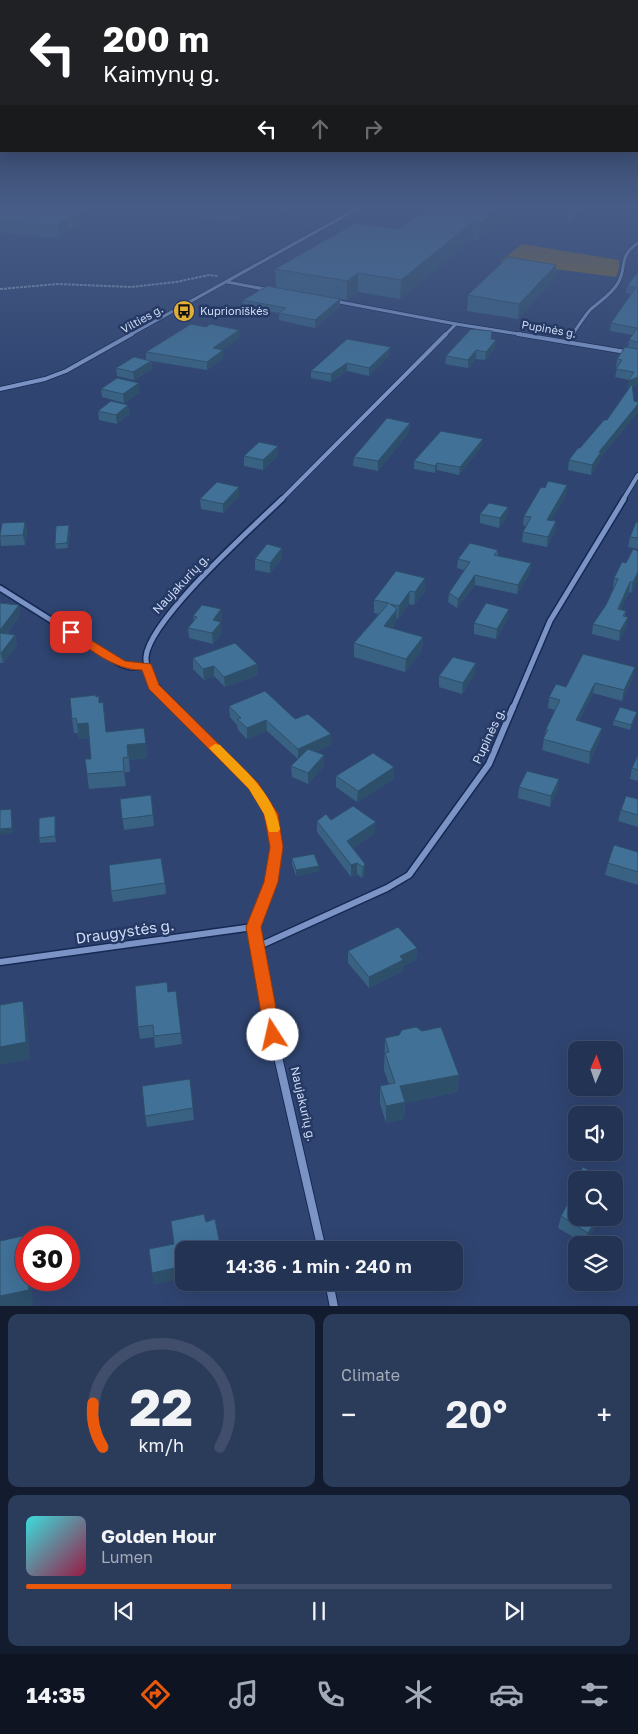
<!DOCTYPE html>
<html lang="en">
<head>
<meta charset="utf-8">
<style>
	:root { --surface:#233354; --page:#2b3b5a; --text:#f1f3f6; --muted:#a3aab8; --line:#404e6b; --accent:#ea580c }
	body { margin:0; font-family:"Golos Text",sans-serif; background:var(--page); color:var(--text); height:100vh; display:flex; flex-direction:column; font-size:19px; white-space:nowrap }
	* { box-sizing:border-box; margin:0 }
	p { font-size:16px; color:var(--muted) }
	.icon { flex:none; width:28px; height:28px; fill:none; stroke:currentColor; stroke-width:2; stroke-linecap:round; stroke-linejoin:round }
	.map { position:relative; height:1306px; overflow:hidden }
	.drawer { display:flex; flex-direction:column; gap:8px; padding:8px; background:#131c2e; flex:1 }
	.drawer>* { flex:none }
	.guide { position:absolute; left:0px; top:0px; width:639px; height:152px; box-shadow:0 5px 20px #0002,0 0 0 1px var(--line); background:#202124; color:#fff; overflow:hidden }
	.needle { width:32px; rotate:2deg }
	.controls { position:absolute; left:568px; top:1041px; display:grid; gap:10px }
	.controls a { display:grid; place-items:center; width:55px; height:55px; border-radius:10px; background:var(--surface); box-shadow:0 5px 20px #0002,0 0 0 1px var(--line); font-size:25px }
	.speed { position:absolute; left:15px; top:1226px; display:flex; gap:10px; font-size:25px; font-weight:700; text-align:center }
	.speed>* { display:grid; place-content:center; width:65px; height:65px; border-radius:50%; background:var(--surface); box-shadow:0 5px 20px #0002,0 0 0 1px var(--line); line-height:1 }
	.speed .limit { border:8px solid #d22; background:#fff; color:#111 }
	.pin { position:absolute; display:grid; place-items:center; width:42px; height:42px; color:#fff; margin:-21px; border-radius:10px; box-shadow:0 2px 8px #0006 }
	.me { position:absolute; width:55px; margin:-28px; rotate:350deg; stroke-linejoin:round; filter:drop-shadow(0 0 4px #0008) }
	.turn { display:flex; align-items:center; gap:18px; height:105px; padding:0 20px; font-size:22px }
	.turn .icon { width:65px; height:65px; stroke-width:2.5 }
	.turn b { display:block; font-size:35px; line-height:42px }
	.lanes { display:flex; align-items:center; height:48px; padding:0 20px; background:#0003; justify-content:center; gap:25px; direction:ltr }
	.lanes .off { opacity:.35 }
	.big { font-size:38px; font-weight:600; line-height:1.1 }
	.drawer .tile { flex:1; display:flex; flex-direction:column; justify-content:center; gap:8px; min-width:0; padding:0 18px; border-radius:10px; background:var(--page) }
	.drawer .dial { align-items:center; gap:0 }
	.dial svg { height:130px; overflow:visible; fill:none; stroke:var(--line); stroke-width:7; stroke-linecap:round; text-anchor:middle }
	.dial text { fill:var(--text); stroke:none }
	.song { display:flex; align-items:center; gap:15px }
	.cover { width:60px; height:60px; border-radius:8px; background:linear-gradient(135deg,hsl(180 70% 55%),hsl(340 70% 35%)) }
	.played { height:5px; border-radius:2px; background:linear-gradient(90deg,var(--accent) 35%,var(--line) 35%) }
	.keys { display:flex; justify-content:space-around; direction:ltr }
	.heat { display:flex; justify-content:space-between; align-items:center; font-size:28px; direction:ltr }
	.drawer .tiles { flex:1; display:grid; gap:8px; grid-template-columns:1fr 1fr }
	.tile:last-child { grid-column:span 2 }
	.trip { position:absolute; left:175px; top:1241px; width:288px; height:50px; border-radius:10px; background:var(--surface); box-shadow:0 5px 20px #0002,0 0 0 1px var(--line); font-weight:600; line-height:50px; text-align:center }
	.menu { display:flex; height:80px; justify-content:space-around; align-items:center; background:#0e1422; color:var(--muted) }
	.menu .icon { width:35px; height:35px }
	.menu .current { color:var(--accent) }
	.menu b { font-size:22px; color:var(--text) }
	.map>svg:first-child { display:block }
</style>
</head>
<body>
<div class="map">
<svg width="638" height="1307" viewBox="0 0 638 1307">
	<rect width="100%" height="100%" fill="#2f4470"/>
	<polygon fill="#7d6533" points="522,244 619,260 619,268 616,277 500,262"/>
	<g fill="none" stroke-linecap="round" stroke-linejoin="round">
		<g stroke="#162953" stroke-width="4.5">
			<g id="minor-far4">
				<polyline points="227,282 269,290"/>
				<polyline points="334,301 456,324 445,335"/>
				<polyline points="456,324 525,335"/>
				<polyline points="130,335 364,205"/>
				<path d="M572 335C578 327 583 318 590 310 600 301 612 294 618 283 628 265 617 258 638 243"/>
			</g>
		</g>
		<g stroke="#162953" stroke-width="5.5">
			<g id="minor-far3">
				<polyline points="518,334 638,354"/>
				<polyline points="567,342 573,334"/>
				<polyline points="0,389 45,379 66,371 132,334"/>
				<polyline points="281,500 446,334"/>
				<polyline points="623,500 638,475"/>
			</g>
		</g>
		<g stroke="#162953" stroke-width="8">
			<g id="minor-far2">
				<polyline points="0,588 121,664 130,667 147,666"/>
				<path d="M176 708C162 694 145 680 146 657 149 620 252 528 282 499"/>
				<polyline points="513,708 550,621 624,499"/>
			</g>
		</g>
		<g stroke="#162953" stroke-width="9">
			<g id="minor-far1">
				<polyline points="175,707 253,786 271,814 277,847 271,882 253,927 261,972"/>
				<polyline points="257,947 387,888 409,875 489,764 513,707"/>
				<polyline points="0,962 253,927"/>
			</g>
		</g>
		<g stroke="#162953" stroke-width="10">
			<g id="minor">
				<polyline points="261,971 273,1035 322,1250"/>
				<polyline points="329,1282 334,1307"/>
			</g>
		</g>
		<g stroke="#8395b7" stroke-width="2" stroke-dasharray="3 1" stroke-linecap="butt">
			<polyline points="286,210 297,205"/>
			<polyline points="0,289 58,284 131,287 176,282 209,275 218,276"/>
		</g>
		<use href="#minor-far4" stroke="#7b94c5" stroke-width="3"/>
		<use href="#minor-far3" stroke="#7b94c5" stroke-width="4"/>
		<use href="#minor-far2" stroke="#7b94c5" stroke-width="5"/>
		<use href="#minor-far1" stroke="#7b94c5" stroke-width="6"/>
		<use href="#minor" stroke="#7b94c5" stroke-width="8"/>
	</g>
	<g fill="#386182">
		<polygon points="0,205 255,205 255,213 238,222 155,210 147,214 110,209 97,214 93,214 73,229 70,229 58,238 0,233"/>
		<polygon points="432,205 523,205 479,240 472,239 400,299 358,292 347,300 340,299 340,306 315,328 279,320 279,313 243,307 243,300 276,287 275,269 398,229"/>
		<polygon points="576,205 570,225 566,221 567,216"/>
		<polygon points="556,265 555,279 518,319 467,311 468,295"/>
		<polygon points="638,272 638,385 632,387 634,401 638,402 638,412 600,458 599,462 591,475 568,470 569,460 607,420 629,389 627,390 629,380 615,377 617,368 616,368 617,359 628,348 629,340 633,335 610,331 611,323 631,294 626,293 627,286"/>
		<polygon points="206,327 239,330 239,338 222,350 223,358 207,370 151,361 152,369 134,380 117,376 116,368 146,359 146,352"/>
		<polygon points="492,339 495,348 485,360 476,359 468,368 445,364 446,356"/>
		<polygon points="390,354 369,376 347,371 331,382 311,378 311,371"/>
		<polygon points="101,389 140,392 124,403 102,397"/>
		<polygon points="128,405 129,414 117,424 99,420 98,411"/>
		<polygon points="410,423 409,432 378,471 353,466 354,457"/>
		<polygon points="278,446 278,455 263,470 244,466 244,456"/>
		<polygon points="482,446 459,475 437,470 435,473 414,469 414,461"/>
		<polygon points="567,485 566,495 551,520 556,521 555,531 547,547 522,542 523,532 526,526 523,525 524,516 545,488"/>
		<polygon points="239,496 223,513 201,509 200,499"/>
		<polygon points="508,507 507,517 499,528 480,523 480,514"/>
		<polygon points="25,522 27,532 25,545 1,546 0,535"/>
		<polygon points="638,523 638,549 628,547 630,537"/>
		<polygon points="70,530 68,548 56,549 55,544"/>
		<polygon points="498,550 498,556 531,563 530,573 517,594 475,585 457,608 448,602 449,593 464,570 457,568 458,559"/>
		<polygon points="638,551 638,579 631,593 629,592 621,609 626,611 625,616 628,617 626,628 619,641 592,634 593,624 606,605 614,589 613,588 614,578 626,563"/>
		<polygon points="282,558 270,573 255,570 255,559"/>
		<polygon points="396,571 425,591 414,605 409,604 398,619 396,618 396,622 392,628 423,637 422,651 405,672 354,657 354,643 379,614 374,613 374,600"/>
		<polygon points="0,603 20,615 7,633 15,635 17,645 3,663 0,663"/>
		<polygon points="221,609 222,620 220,622 222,632 213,644 189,638 188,628 194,621 193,616"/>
		<polygon points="508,619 496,639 474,634 474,623"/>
		<polygon points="193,658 257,664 258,675 225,687 214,676 204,680 193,669"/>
		<polygon points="475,674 462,694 439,687 439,676"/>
		<polygon points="633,677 622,701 593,693 579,721 600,739 589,764 542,750 546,729 555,710 548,708 549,697 566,687"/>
		<polygon points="96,697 99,703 106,732 146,743 147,758 129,760 130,772 124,772 126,786 89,789 87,774 91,759 89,738 79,739 78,733 74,733 72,719"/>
		<polygon points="229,706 295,719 331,745 315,752 324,755 324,766 308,784 292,777 291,766 298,759 267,731 247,739 238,730 237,725 230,717"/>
		<polygon points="637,712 636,717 630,730 613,725 614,720"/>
		<polygon points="638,755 638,781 630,779 632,768"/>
		<polygon points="394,767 394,779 357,802 336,787 336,776"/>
		<polygon points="559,779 557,791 550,807 518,798 519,787"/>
		<polygon points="151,795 154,826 124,830 120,799"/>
		<polygon points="638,799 638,827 618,821 621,810"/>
		<polygon points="331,820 375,833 353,848 365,864 365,875 362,878 357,874 351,877 317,832 317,821"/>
		<polygon points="56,822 56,842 40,843 39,838"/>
		<polygon points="638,852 638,885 605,875 608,863"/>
		<polygon points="292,858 319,871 296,876 292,864"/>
		<polygon points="165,883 166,894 113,902 111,891"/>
		<polygon points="417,948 416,960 403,966 402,971 369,988 348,963 348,951"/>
		<polygon points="176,991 182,1044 155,1048 154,1037 140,1039 138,1027 168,992"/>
		<polygon points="385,1038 459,1075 457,1092 405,1103 404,1119 386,1123 380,1104 380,1086 389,1084 384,1070"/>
		<polygon points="190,1079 194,1120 147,1127 145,1116"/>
		<polygon points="576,1180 600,1218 586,1244 558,1228 561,1216 569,1202 567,1201 569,1189"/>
	</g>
	<g fill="#2e4f6a">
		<polygon points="89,205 92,205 93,214 73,229 72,218"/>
		<polygon points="97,205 109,205 110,209 97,214"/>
		<polygon points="146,205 155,205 155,210 147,214"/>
		<polygon points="249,205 255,205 255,213 238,222 237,211"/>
		<polygon points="503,205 523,205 479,240 480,223"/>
		<polygon points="590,205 597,205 570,225 571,220"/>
		<polygon points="68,218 70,229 58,238 57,226"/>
		<polygon points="473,222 472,239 400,299 401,280"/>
		<polygon points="556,265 555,279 518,319 519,304"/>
		<polygon points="358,273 358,292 347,300 347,281"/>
		<polygon points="340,299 340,306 315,328 315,320"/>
		<polygon points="239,330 239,338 214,356 213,348"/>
		<polygon points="496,340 495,348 485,360 486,352"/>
		<polygon points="391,347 390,354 369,376 369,368"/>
		<polygon points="223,350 223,358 207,370 207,362"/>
		<polygon points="476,350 476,359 468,368 468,360"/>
		<polygon points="151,361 152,369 134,380 133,372"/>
		<polygon points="347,363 347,371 331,382 331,374"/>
		<polygon points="638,377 638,385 627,390 628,381"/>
		<polygon points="139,383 140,392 124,403 123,394"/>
		<polygon points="638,404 638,412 600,458 599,462 591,475 592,465 599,452"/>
		<polygon points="128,405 129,414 117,424 116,415"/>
		<polygon points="410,423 409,432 378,471 378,461"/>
		<polygon points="483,439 482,446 459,475 460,467"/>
		<polygon points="278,446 278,455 263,470 263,460"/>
		<polygon points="437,463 437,470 435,473 435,466"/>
		<polygon points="567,485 566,495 546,530 547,520"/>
		<polygon points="239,487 239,496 223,513 223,504"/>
		<polygon points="508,507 507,517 499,528 500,518"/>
		<polygon points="556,521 555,531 547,547 548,537"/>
		<polygon points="25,522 27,532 25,545 23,535"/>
		<polygon points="69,525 70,530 68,548 67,543"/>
		<polygon points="282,548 282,558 270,573 270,563"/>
		<polygon points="531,563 530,573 517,594 518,585"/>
		<polygon points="638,572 638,579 631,593 633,582"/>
		<polygon points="475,575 475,585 457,608 458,599"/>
		<polygon points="425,578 425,591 414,605 415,592"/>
		<polygon points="630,582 629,592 616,619 618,609"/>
		<polygon points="410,591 409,604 398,619 399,606"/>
		<polygon points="19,605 20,615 0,642 0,630"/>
		<polygon points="221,609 222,620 213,630 213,620"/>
		<polygon points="397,609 396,622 384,639 384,626"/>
		<polygon points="509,609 508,619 496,639 497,629"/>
		<polygon points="628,617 626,628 619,641 620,631"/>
		<polygon points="221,622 222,632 213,644 212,633"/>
		<polygon points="15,635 17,645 3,663 1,653"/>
		<polygon points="423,637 422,651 405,672 406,659"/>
		<polygon points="476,663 475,674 462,694 463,683"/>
		<polygon points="257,664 258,675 225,687 224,677"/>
		<polygon points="214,666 214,676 204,680 203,669"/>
		<polygon points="635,667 633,677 622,701 624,690"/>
		<polygon points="595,683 593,693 574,731 576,720"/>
		<polygon points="637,712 636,717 630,730 631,725"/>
		<polygon points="266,720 267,731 247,739 247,728"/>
		<polygon points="88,723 90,738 79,739 77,724"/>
		<polygon points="602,728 600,739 589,764 590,752"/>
		<polygon points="331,734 331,745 298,760 298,749"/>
		<polygon points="146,743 147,758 129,760 127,745"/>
		<polygon points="324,755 324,766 308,784 308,773"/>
		<polygon points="394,767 394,779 357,802 358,791"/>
		<polygon points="559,779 557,791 550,807 551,796"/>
		<polygon points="11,809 12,814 13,833 0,835 0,829"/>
		<polygon points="55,816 56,822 56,842 55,836"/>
		<polygon points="376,822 375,833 347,852 347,841"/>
		<polygon points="357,863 357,874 351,877 351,865"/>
		<polygon points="365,864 365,875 362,878 363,867"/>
		<polygon points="319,866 319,871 296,876 296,870"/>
		<polygon points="417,948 416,960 403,966 402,971 369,988 369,977 400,956"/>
		<polygon points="23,1001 27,1018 30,1059 0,1065 0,1047"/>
		<polygon points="459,1075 457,1092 405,1103 404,1119 386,1123 386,1106 400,1086"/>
		<polygon points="597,1218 600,1218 586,1244 588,1233"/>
		<polygon points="184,1266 184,1278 154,1285 152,1273"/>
		<polygon points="28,1280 32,1280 33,1307 0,1307 0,1296"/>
	</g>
	<g fill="#417197" stroke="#2e4f6a">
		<polygon points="0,205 89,205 72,218 68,218 57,226 0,222"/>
		<polygon points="197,205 249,205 237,211"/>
		<polygon points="432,205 503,205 480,223 473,222 401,280 358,273 347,281 275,269 355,223 398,229"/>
		<polygon points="576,205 590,205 571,220 567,216"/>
		<polygon points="508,257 556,265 519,304 468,295"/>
		<polygon points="638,272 638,342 629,340 637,328 611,323 636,287 627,286"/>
		<polygon points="267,286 340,299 315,320 279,313 286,308 243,300"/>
		<polygon points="191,324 206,327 210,324 239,330 213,348 223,350 207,362 146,352"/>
		<polygon points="471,329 492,331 491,339 496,340 486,352 476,350 468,360 446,356"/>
		<polygon points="347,339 391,347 369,368 347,363 331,374 311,371"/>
		<polygon points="625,347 638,349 638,377 628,381 634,372 616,369 622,360 617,359"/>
		<polygon points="134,357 151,361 133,372 116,368"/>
		<polygon points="117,378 139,383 123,394 101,389"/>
		<polygon points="632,384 634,401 638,402 638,404 599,452 601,452 592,465 569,460 578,448 580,448 604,420 607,420"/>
		<polygon points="111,401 128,405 116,415 98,411"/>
		<polygon points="387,418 410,423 378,461 354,457"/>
		<polygon points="441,431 483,439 460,467 437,463 435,466 414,461"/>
		<polygon points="259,442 278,446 263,460 244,456"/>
		<polygon points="548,481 567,485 547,520 556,521 548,537 523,532 531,517 524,516 541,487 545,488"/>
		<polygon points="217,482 239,487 223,504 200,499"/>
		<polygon points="489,503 508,507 500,518 480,514"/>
		<polygon points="25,522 23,535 0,536 2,523"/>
		<polygon points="636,522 638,523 638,538 630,537"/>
		<polygon points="69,525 67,543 55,544 56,526"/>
		<polygon points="470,543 498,550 494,555 531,563 518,585 475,575 458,599 449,593 470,562 458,559"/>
		<polygon points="267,544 282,548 270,563 255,559"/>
		<polygon points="633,549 638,551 638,572 633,582 630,582 618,609 626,611 623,616 628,617 620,631 593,624 606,605 618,579 614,578 622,562 626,563"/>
		<polygon points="396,571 425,578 415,592 410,591 399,606 390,604 397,609 384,626 423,637 406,659 354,643 389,603 374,600"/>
		<polygon points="0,603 19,605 0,630"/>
		<polygon points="486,603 509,609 497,629 474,623"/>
		<polygon points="202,605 221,609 213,620 221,622 212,633 188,628 197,617 193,616"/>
		<polygon points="0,633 15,635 1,653 0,653"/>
		<polygon points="235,643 257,664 224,677 214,666 203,669 193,658"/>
		<polygon points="583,654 635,667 624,690 595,683 576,720 602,728 590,752 543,739 548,730 546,729 560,700 549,697 556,684 566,687"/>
		<polygon points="453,657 476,663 463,683 439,676"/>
		<polygon points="265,691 295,719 308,714 331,734 298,749 266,720 247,728 237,719 241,718 229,706"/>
		<polygon points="96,695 96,697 99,696 99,703 103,702 106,732 144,728 146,743 127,745 128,757 123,758 124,771 87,774 85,759 91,759 88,723 77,724 76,718 72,719 70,698"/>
		<polygon points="620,707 637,712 631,725 614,720"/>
		<polygon points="308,749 324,755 308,773 291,766"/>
		<polygon points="373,753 394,767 358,791 336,776"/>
		<polygon points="638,755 638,770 632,768"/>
		<polygon points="527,771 559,779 551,796 519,787"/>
		<polygon points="151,795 153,815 122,819 120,799"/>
		<polygon points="626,796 638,799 638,815 621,810"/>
		<polygon points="353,806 376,822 347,841 365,864 363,867 357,863 351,865 317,821 326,814 331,820"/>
		<polygon points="11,809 12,828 0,829 0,810"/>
		<polygon points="55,816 55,836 39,838 39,818"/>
		<polygon points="614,845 638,852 638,872 608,863"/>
		<polygon points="314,854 319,866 296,870 292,858"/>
		<polygon points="161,858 165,883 111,891 109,865"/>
		<polygon points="398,927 417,948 400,956 403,960 369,977 348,951"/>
		<polygon points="167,982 168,992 176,991 181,1033 154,1036 153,1025 138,1027 135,986"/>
		<polygon points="23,1001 26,1042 0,1047 0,1005"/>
		<polygon points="416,1027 422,1031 441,1027 459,1075 400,1086 405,1102 386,1106 380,1086 395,1083 385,1053 389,1052 385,1038 399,1035 402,1030"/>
		<polygon points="190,1079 193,1108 145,1116 142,1086"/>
		<polygon points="583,1167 607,1180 576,1180 576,1218 597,1218 588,1233 561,1216 574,1192 569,1189"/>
		<polygon points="204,1214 206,1222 215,1219 221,1250 184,1250 184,1266 152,1273 149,1249 174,1244 171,1221"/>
		<polygon points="27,1235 27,1238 26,1238 26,1280 28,1280 29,1290 0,1296 0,1241"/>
	</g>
	<linearGradient id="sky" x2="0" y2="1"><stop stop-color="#1a253e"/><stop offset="0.53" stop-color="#475c86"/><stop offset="1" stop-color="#475c86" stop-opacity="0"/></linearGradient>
	<rect width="638" height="388" fill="url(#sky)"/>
	<path fill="#ea580c" stroke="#983908" d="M71 628 125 661 151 664 159 685 258 783 278 814 283 847 278 882 261 927 281 1035 279 1040 273 1042 268 1040 265 1035 246 927 264 882 270 847 264 814 249 789 149 689 142 670C113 670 91 649 67 634L66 632Z"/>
	<path fill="#f59e0b" d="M215 744 220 745C244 770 274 793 280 829L278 832H269L264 814 249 789 209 748Z"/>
	<defs>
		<g id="bus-disc" transform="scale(1.125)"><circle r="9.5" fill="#e3ae35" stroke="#253964"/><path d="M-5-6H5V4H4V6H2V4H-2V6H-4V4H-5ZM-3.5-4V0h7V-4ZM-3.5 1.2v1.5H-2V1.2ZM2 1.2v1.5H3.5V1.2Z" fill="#111"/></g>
	</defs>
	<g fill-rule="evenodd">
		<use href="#bus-disc" x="184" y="311"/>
	</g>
	<g text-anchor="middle" stroke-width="5" stroke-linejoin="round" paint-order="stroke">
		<g font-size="11" fill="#cfddf7" stroke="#253964" text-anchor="start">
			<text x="200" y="315">Kuprioniškės</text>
		</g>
		<g font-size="11" fill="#cfddf7" stroke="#253964">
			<text transform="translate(142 319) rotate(-29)" y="4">Vilties g.</text>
			<text transform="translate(549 329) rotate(10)" y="4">Pupinės g.</text>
		</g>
		<g font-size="12" fill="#cfddf7" stroke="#253964">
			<text transform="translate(181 584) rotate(-47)" y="4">Naujakurių g.</text>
			<text transform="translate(489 736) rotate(-65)" y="4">Pupinės g.</text>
			<text transform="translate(303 1104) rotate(77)" y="4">Naujakurių g.</text>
		</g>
		<g font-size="15" fill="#cfddf7" stroke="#253964">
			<text transform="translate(125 932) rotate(-8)" y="5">Draugystės g.</text>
		</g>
	</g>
</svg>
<div class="controls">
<a><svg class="needle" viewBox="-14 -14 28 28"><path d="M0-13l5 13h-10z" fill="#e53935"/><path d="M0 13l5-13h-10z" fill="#a3aab8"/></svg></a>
<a><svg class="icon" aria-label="sound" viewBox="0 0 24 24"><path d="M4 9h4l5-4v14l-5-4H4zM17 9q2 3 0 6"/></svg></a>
<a><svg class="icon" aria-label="search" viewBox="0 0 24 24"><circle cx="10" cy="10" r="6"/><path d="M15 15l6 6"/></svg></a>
<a><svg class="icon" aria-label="layers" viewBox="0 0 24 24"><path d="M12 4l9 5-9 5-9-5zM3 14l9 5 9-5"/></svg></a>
</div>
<div class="speed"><div class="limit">30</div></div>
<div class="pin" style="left:71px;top:632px;background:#d93025"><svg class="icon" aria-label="arrive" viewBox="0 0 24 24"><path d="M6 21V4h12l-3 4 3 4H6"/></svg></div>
<svg class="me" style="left:273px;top:1035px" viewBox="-20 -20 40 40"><circle r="19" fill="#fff"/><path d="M0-13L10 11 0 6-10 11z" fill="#ea580c"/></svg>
<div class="trip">14:36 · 1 min · 240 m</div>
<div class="guide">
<div class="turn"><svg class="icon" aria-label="left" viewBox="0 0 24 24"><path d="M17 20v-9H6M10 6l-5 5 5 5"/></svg><div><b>200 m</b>Kaimynų g.</div></div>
<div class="lanes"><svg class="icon" aria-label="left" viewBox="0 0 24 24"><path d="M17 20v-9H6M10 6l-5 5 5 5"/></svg><svg class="icon off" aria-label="ahead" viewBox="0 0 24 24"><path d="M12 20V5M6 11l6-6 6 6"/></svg><svg class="icon off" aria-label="right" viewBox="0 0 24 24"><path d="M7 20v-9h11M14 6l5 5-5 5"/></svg></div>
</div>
</div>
<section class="drawer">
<div class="tiles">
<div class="tile dial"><svg viewBox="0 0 100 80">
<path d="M14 69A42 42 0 1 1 86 69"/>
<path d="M14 69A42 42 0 0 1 8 42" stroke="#ea580c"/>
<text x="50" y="56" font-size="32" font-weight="700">22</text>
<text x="50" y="72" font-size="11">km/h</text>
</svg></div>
<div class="tile"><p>Climate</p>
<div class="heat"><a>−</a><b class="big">20°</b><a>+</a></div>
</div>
<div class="tile">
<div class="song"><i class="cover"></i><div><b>Golden Hour</b><p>Lumen</p></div></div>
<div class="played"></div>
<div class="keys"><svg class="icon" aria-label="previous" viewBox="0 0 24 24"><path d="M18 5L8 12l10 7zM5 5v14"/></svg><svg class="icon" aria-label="pause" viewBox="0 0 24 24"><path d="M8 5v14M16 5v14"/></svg><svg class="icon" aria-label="next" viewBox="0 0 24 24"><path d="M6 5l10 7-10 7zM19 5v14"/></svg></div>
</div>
</div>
</section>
<nav class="menu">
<b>14:35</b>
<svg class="icon current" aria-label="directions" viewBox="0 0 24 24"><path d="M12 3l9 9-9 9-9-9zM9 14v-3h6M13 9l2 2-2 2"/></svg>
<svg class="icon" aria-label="music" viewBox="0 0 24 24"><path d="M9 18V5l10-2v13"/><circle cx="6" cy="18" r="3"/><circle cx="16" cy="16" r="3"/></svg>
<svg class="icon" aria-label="phone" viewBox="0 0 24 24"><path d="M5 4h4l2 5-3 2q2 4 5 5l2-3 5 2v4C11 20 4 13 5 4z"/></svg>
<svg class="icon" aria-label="climate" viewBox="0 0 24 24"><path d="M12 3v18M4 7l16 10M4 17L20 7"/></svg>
<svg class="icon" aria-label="car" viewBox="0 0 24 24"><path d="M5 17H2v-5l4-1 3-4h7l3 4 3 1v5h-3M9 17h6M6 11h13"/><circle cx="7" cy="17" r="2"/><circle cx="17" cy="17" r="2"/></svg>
<svg class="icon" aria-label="filters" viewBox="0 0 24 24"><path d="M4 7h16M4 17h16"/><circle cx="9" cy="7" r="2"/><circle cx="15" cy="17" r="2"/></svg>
</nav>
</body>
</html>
